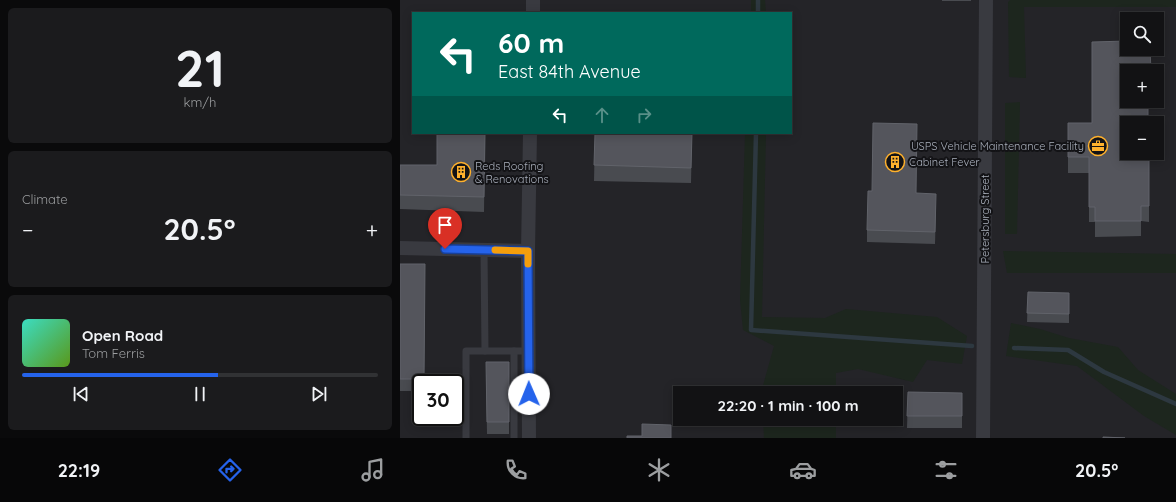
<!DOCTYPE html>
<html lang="en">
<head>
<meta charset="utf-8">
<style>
	:root { --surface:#121214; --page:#1b1b1d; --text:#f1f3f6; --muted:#9c9ea0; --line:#313234; --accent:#2563eb }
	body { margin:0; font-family:Quicksand,sans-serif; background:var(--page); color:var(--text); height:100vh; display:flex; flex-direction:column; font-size:15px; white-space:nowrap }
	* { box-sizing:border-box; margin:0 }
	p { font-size:13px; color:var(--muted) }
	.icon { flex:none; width:22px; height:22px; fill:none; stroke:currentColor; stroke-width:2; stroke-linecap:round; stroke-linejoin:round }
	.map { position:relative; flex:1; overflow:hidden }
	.details { display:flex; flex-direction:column; gap:8px; padding:8px; background:#0a0a0b; width:400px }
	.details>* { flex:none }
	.top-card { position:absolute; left:12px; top:12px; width:380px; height:122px; border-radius:0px; box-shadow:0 2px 10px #0003,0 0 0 1px var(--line); background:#00695c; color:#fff; overflow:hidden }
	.controls { position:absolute; left:720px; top:12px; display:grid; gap:8px }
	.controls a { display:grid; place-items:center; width:44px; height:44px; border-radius:0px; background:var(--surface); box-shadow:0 2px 10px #0003,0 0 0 1px var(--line); font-size:20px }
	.speed { position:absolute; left:12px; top:374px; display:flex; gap:8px; font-size:20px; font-weight:700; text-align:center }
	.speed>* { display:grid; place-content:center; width:52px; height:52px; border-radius:50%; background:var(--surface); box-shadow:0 2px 10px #0003,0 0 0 1px var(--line); line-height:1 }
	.speed .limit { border:2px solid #111; border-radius:6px; background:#fff; color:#111 }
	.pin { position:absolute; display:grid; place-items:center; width:34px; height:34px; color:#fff; margin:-41px -17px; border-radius:50% 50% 50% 0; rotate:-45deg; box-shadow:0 0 4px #0007 }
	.pin .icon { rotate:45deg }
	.me { position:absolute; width:44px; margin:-22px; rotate:359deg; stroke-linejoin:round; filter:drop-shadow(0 0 3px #0008) }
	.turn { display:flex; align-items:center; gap:14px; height:84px; padding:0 20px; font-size:18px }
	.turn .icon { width:52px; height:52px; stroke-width:2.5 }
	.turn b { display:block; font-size:28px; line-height:34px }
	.lanes { display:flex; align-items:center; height:38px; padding:0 20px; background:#0003; justify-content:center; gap:20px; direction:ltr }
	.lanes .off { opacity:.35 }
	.big { font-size:30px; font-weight:700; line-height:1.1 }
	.details .tile { flex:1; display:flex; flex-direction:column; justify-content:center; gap:6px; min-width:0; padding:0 14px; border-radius:6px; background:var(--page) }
	.details .dial { align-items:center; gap:0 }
	.dial b { font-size:52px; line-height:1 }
	.song { display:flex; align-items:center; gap:12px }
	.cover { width:48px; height:48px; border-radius:6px; background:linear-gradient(135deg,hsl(170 70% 55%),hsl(90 70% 35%)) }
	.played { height:4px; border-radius:2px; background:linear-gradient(90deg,var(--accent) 55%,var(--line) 55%) }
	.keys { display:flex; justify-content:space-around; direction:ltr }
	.heat { display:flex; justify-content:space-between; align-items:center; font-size:22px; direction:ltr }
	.trip { position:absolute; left:273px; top:386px; width:230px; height:40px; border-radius:0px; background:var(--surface); box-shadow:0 2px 10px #0003,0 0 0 1px var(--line); font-weight:700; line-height:40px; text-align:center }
	.tabs { display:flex; height:64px; justify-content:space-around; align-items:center; background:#070708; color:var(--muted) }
	.tabs .icon { width:28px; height:28px }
	.tabs .current { color:var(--accent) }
	.tabs b { font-size:18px; color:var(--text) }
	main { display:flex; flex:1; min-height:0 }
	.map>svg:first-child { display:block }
</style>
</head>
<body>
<main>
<section class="details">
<div class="tile dial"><b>21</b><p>km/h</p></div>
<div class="tile"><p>Climate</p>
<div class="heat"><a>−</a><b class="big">20.5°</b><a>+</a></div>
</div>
<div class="tile">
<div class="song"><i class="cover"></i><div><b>Open Road</b><p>Tom Ferris</p></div></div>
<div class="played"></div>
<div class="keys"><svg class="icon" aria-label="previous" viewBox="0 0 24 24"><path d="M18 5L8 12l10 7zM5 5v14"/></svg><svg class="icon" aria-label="pause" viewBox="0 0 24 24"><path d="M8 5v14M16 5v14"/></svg><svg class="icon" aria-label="next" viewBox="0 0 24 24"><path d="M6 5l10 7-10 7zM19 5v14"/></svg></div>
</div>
</section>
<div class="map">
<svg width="776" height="438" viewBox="0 0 776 438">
	<rect width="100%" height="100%" fill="#18181b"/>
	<path fill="#242428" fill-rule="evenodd" d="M0 0H776V438H0ZM13 13H391V133H13ZM727 19H757V49H727ZM727 71H757V101H727ZM727 123H757V153H727ZM21 383H55V417H21ZM280 393H496V419H280Z"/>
	<g fill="#1d261e">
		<polygon points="351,0 365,0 366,13 351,13"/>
		<polygon points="610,0 776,0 776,7 624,7 626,78 609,77 608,2"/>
		<polygon points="620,102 617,234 605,234 605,103"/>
		<polygon points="345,133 366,133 362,317 425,318 446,309 537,317 567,336 562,364 527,360 513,382 458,369 436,373 436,393 362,393 362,389 374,346 343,330 340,300"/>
		<polygon points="603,251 776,254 776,273 607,273"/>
		<polygon points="611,323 640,329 669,338 718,347 738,370 776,394 776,435 744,416 677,366 606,356"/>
		<polygon points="363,419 436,419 436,438 364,438"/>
	</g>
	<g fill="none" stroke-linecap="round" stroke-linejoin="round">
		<g stroke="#2d3840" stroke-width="4.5">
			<polyline points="358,13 358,0"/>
			<polyline points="356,133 351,330 572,346"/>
			<polyline points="614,348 668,350 704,372 776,404"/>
		</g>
		<g stroke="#393a40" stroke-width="7">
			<polyline points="84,250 85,351"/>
			<polyline points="114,351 114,438"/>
			<polyline points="66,438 66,351 128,351"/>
		</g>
		<g stroke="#393a40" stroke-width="14">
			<polyline points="133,13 133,0"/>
			<polyline points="0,248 128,251"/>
			<polyline points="129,438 128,251 130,133"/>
			<polyline points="583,438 586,0"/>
		</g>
	</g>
	<g fill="#494b50">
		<rect x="542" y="0" width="29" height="1"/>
		<polygon points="727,71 749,206 749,222 741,221 741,236 695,237 695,222 689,222 689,173 668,173 668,123 692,123"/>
		<polygon points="85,133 84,212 0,209 0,165 37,165"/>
		<polygon points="195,133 292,133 291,183 194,181"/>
		<polygon points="516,193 536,206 535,244 467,242 467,230"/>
		<polygon points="0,264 25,264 24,383 21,383 21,391 0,391"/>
		<polygon points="628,292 669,302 669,323 627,322"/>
		<polygon points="109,362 109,434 87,434 86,375"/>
		<polygon points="508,392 562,393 562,428 507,428"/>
	</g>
	<polygon fill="#313236" points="536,194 536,206 535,244 535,232"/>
	<g fill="#54555c" stroke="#61636a">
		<polygon points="727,41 727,49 750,49 751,71 727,71 727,101 748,101 748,123 727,123 727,153 749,153 749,206 741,206 741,221 695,221 695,207 689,207 689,157 668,157 668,123 692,123 692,42"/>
		<polygon points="473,123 517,124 516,193 536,194 535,232 467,230 468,191 472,191"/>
		<polygon points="37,133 85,133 84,197 0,195 0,165 37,165"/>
		<polygon points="195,133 292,133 291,168 194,165"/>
		<polygon points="0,264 25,264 24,379 0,379"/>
		<polygon points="628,292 669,293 669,314 627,313"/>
		<polygon points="86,362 109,362 109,422 87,422"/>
		<polygon points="508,392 562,393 562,416 507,416"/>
		<polygon points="242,424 271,425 271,438 227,438 227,436 242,436"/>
		<polygon points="703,437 725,438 703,438"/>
	</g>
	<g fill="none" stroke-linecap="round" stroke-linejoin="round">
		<g stroke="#184099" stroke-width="10">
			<polyline id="route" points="45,249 128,251 129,394"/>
		</g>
		<use href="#route" stroke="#2563eb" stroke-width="7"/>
		<polyline stroke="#f59e0b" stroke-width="7" points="95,250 128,251 128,264"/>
	</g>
	<defs>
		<g id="office-ring" transform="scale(1)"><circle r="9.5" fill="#131316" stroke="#ffb12c" stroke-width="1.5"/><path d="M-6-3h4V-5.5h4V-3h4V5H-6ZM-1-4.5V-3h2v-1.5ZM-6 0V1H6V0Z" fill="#ffb12c"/></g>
		<g id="building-ring" transform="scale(1)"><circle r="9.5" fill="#131316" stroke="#ffb12c" stroke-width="1.5"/><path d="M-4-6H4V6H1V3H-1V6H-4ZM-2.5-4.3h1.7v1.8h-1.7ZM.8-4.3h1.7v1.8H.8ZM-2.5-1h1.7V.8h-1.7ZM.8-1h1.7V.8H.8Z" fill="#ffb12c"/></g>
	</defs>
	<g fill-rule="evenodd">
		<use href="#office-ring" x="698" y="146"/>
		<use href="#building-ring" x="495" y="162"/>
		<use href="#building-ring" x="61" y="172"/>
	</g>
	<g text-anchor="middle" stroke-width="4" stroke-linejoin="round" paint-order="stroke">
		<g font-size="11" fill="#a9afbb" stroke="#131316" text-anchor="start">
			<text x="684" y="150" text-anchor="end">USPS Vehicle Maintenance Facility</text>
			<text x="509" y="166">Cabinet Fever</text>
			<text x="75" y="170">Reds Roofing<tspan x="75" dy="13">&amp; Renovations</tspan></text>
		</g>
		<g font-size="11" fill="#a9afbb" stroke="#131316">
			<text transform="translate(585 219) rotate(-90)" y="4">Petersburg Street</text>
		</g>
	</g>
</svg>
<div class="controls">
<a><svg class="icon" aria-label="search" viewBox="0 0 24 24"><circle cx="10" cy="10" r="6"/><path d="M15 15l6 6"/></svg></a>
<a>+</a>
<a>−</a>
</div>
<div class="speed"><div class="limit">30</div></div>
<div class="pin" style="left:45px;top:249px;background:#d93025"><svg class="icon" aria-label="arrive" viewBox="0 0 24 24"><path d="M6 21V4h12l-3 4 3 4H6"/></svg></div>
<svg class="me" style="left:129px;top:394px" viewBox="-20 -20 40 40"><circle r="19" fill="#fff"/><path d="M0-13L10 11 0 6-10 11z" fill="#2563eb"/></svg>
<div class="trip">22:20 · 1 min · 100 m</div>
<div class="top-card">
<div class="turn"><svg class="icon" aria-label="left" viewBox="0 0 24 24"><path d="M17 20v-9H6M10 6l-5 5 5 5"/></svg><div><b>60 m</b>East 84th Avenue</div></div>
<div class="lanes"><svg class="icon" aria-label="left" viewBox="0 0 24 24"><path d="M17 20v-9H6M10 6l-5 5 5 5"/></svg><svg class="icon off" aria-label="ahead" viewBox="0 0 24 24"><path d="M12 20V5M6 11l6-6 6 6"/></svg><svg class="icon off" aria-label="right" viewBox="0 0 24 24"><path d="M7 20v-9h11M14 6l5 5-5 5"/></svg></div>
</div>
</div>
</main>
<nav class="tabs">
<b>22:19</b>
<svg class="icon current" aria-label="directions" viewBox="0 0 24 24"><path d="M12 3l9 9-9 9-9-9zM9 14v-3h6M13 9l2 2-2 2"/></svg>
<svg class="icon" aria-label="music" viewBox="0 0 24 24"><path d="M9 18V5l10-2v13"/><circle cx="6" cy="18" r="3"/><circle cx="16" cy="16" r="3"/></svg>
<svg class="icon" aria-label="phone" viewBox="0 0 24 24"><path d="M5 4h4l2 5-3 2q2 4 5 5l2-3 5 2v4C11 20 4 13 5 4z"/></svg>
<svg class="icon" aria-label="climate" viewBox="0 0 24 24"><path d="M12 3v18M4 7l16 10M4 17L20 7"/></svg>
<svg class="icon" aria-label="car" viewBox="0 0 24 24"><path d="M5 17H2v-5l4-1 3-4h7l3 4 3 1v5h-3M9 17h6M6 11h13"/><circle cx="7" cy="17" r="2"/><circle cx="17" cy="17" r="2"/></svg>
<svg class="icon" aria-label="filters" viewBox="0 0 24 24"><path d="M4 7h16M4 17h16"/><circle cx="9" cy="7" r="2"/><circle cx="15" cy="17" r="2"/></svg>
<b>20.5°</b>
</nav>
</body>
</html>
